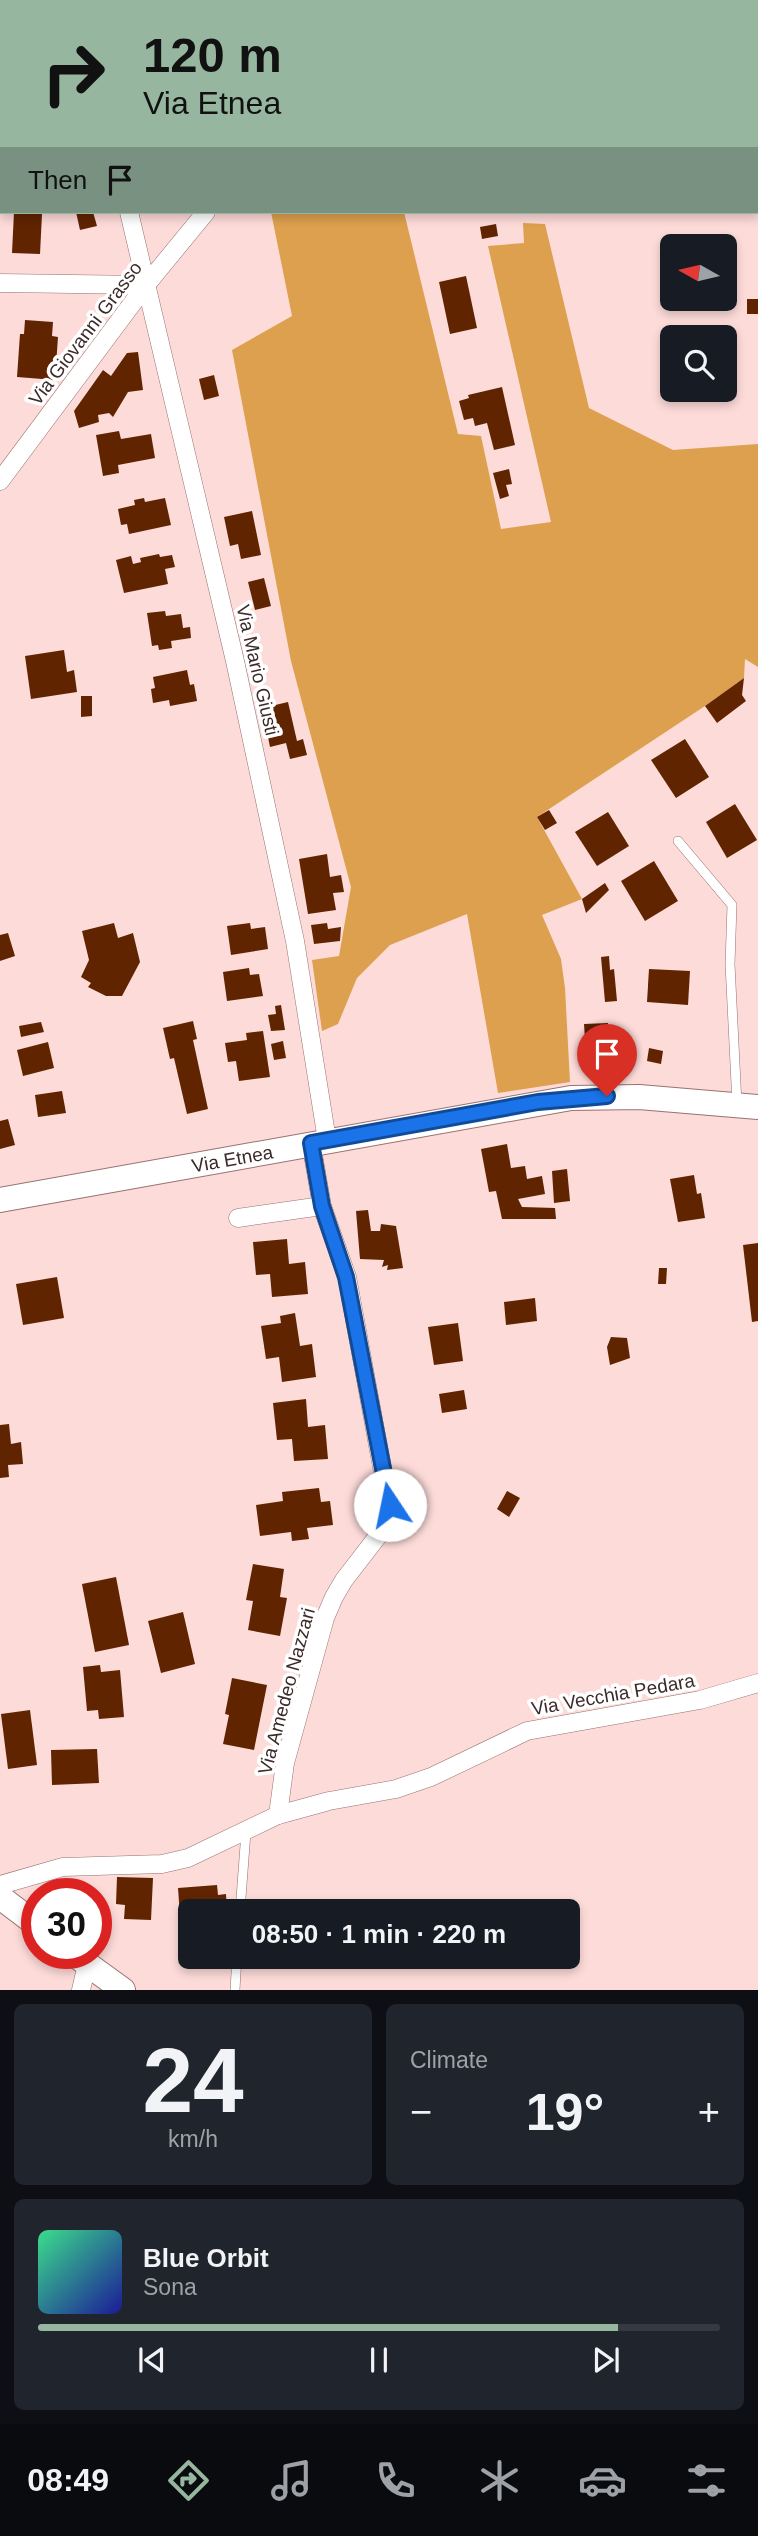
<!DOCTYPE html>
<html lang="en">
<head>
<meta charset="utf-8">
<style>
	:root { --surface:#171b24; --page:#20242c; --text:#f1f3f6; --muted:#9ea1a6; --line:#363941; --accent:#97b6a0 }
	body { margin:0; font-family:Helvetica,sans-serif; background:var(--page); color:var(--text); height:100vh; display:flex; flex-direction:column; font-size:26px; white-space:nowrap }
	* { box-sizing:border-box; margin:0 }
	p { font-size:23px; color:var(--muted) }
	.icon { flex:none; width:38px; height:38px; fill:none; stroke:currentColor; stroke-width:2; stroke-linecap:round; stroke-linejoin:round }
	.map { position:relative; height:1990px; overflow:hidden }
	.sheet { display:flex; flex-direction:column; gap:14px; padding:14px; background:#0d0f14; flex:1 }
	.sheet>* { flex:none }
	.top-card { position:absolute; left:0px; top:0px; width:760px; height:214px; box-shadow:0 4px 10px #0003; background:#97b6a0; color:#111; overflow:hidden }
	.needle { width:46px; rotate:278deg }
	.fabs { position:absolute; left:660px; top:234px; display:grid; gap:14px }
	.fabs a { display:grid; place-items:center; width:77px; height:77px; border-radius:10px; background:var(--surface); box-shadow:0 4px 10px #0003; font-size:35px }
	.speed { position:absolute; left:21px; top:1878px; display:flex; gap:14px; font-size:35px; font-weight:700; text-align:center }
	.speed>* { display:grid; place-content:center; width:91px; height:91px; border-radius:50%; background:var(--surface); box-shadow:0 4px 10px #0003; line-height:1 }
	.speed .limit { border:10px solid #d22; background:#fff; color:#111 }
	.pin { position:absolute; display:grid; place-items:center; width:60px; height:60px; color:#fff; margin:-72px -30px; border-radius:50% 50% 50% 0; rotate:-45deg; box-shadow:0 0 7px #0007 }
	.pin .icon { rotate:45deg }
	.me { position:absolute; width:77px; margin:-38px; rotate:349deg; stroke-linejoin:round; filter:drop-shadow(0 0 5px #0008) }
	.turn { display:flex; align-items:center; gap:24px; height:147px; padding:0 28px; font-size:32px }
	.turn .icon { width:91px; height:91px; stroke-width:2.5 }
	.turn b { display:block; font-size:49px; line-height:60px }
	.then { display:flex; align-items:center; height:66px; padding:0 28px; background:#0003; gap:14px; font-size:26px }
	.big { font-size:52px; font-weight:600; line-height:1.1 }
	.sheet .widget { flex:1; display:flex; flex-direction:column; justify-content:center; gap:10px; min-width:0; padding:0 24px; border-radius:10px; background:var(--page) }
	.sheet .dial { align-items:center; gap:0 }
	.dial b { font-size:91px; line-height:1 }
	.song { display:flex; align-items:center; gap:21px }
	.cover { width:84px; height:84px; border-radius:10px; background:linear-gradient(135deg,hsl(150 70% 55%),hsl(240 70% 35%)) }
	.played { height:7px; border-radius:4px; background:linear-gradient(90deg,var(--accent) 85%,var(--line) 85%) }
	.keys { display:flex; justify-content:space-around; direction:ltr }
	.heat { display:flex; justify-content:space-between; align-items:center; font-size:38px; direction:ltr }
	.sheet .tiles { flex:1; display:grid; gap:14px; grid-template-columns:1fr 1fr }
	.widget:last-child { grid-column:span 2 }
	.trip { position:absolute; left:178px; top:1899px; width:402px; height:70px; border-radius:10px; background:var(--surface); box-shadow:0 4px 10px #0003; font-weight:600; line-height:70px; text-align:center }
	.dock { display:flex; height:112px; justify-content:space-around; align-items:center; background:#090b0e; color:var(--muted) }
	.dock .icon { width:49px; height:49px }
	.dock .active { color:var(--accent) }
	.dock b { font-size:32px; color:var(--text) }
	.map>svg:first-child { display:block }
</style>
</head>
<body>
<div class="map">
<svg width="758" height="1990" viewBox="0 0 758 1990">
	<rect width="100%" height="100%" fill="#fddbd9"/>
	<polygon fill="#dda04e" points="271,212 404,212 458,434 481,436 501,529 551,522 488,246 524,243 523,223 545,224 589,408 673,450 758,444 758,667 745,659 744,678 705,706 537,817 582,899 542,915 561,959 565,988 570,1082 498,1093 467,914 390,945 357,978 338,1024 322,1031 312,960 339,956 351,887 291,661 232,350 292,316"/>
	<g fill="#602400">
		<polygon points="14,212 42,214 40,254 12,253"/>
		<polygon points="76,212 93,212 97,226 80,230"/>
		<polygon points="496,224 498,236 482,239 480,227"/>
		<polygon points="466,276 477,328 450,334 439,282"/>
		<rect x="747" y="299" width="11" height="15"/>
		<polygon points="25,320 53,322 52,336 58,337 55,380 17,377 20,334 24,334"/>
		<polygon points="138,352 143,390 128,392 113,417 109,413 98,415 99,422 79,428 74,411 103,370 111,376 127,353"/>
		<polygon points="214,375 219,396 204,400 199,379"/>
		<polygon points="502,387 515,445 494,450 487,423 475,426 473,418 464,420 459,401 469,398 468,395"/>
		<polygon points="119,431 121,439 151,434 155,458 118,465 119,473 103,476 96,435"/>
		<polygon points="509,469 512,484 506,485 509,496 500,499 493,473"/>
		<polygon points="144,498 145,502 165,498 171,525 129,534 127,524 121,525 118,509 135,505 134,500"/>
		<polygon points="252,511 261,555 241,559 238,544 230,546 224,517"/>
		<polygon points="159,554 160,557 172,555 175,567 165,569 168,584 124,593 116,560 131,556 133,564 141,562 140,558"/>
		<polygon points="264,578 271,606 255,610 248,582"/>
		<polygon points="165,611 166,616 181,614 183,628 190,627 191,638 171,641 172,648 159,650 158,645 152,646 147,613"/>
		<polygon points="64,650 67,672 74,670 77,692 31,699 25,656"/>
		<polygon points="187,670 190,685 194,684 197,701 170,706 169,700 153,703 151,689 155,688 153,677"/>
		<polygon points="744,678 742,695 746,701 717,723 705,706"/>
		<polygon points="81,696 92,696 92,716 81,717"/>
		<polygon points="288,702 297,741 303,739 307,755 290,759 286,743 270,747 267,732 273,731 267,707"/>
		<polygon points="685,739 709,777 676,798 651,760"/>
		<polygon points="735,804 757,840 727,858 706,822"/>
		<polygon points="549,810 557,823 545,830 537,817"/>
		<polygon points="608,812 629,846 597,866 575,832"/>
		<polygon points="327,854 330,877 341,875 344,892 333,893 336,910 308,914 299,859"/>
		<polygon points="654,861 678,901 645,921 621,881"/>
		<polygon points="605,883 609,890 586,913 582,899"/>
		<polygon points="114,923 118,938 133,933 140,962 122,996 106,996 88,987 91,983 81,977 89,960 82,931"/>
		<polygon points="250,923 251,929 265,927 268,949 231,955 227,926"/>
		<polygon points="327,923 328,929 341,927 340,941 314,944 311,925"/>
		<polygon points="8,933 15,956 0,961 0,935"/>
		<polygon points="609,956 610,970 614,969 617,1001 605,1002 601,957"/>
		<polygon points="249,968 250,975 259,974 263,996 227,1001 223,972"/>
		<polygon points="649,969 690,971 688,1005 647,1002"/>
		<polygon points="281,1005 285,1030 271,1031 268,1015 276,1014 275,1006"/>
		<polygon points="193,1021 197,1039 193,1040 208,1109 187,1114 174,1058 170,1059 163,1028"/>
		<polygon points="41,1022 44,1032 21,1037 19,1026"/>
		<polygon points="608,1023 609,1038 618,1037 620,1067 587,1070 584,1024"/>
		<polygon points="263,1031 270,1077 239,1081 236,1061 228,1062 225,1043 247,1040 246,1033"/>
		<polygon points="283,1041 286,1058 274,1060 271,1044"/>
		<polygon points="48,1042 54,1068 23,1076 17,1050"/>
		<polygon points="649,1048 663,1051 661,1064 647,1061"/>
		<polygon points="62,1091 66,1113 38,1117 35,1095"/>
		<polygon points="8,1119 15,1145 0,1149 0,1121"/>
		<polygon points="507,1144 511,1168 525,1166 527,1179 542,1176 545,1194 518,1199 522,1207 555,1208 556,1219 502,1219 496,1191 489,1192 481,1149"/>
		<polygon points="567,1169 570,1201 554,1203 552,1171"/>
		<polygon points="694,1175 697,1194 701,1193 705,1218 678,1222 670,1179"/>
		<polygon points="368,1210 371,1231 380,1231 381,1224 396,1226 403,1268 387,1270 388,1265 382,1267 384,1260 360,1259 356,1211"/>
		<polygon points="287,1239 289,1264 305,1262 308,1294 272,1297 270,1274 256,1275 253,1242"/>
		<polygon points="758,1243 758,1321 752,1322 743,1245"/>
		<polygon points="659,1268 667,1268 666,1284 658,1284"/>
		<polygon points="57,1277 64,1318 23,1325 16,1284"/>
		<polygon points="535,1298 537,1321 506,1325 504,1302"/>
		<polygon points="295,1313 300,1346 312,1344 316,1377 282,1382 279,1357 266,1359 261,1326 281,1323 280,1316"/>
		<polygon points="458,1323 463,1361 434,1365 428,1327"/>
		<polygon points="611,1337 627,1338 630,1358 610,1365 607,1347"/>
		<polygon points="464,1390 467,1409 442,1413 439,1394"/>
		<polygon points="306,1399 308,1427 325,1425 328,1459 294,1461 292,1439 277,1440 273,1403"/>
		<polygon points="9,1424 11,1444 21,1442 23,1464 8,1465 9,1477 0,1478 0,1425"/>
		<polygon points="319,1488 321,1502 330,1501 333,1525 307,1528 309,1539 292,1541 291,1532 260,1536 256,1505 283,1501 282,1492"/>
		<polygon points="507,1491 520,1498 509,1517 497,1509"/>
		<polygon points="253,1564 284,1569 280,1597 287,1598 280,1636 248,1630 253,1601 246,1600"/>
		<polygon points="116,1577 129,1645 95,1652 82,1584"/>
		<polygon points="183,1612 195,1664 161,1673 148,1621"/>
		<polygon points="100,1665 101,1672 120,1670 124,1717 99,1719 98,1710 87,1711 83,1667"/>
		<polygon points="232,1678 267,1685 254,1750 223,1744 229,1715 225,1714"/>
		<polygon points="30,1710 37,1765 8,1769 1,1714"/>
		<polygon points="97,1749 99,1783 52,1785 51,1750"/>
		<polygon points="117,1877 153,1878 151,1920 124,1919 125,1905 116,1904"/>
		<polygon points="217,1885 218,1895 226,1894 227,1911 191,1911 191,1929 181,1930 178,1888"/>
	</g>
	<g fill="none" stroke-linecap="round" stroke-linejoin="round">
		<g stroke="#977270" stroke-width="10">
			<g id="lane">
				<polyline points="678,841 732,905 730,964 737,1104"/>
				<polyline points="240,1911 246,1832"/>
				<polyline points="235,1990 237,1956"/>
			</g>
		</g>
		<g stroke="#977270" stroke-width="19">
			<g id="street">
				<polyline points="79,0 79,2"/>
				<polyline points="679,2 683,0"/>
				<polyline points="0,26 2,26"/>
				<polyline points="129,212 235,661 295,941 327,1140"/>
				<polyline points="0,283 146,285"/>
				<polyline points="0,481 146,285 206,212"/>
				<polyline points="238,1218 322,1206"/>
				<polyline points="278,1815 285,1763 325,1618 334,1597 344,1580 388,1523 389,1505 347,1277 322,1206 311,1143"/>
				<polyline points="0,1885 63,1867 162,1864 188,1858 278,1815 329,1801 396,1789 431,1777 527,1731 700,1700 758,1683"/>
				<polyline points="81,1990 87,1964"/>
			</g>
		</g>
		<g stroke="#977270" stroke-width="26">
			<g id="secondary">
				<path id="s1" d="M0 1200 571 1098 639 1097 758 1107"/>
				<polyline points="0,1897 37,1925"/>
				<polyline points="72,1953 123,1990"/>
			</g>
		</g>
		<use href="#lane" stroke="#fff" stroke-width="9"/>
		<use href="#street" stroke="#fff" stroke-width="18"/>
		<use href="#secondary" stroke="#fff" stroke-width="24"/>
	</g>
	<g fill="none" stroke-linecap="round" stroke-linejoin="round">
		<g stroke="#114b97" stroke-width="18">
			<polyline id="route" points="390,1505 346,1277 322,1206 311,1143 538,1102 607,1096"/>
		</g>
		<use href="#route" stroke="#1a73e8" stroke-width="12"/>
	</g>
	<g text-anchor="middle" stroke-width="7" stroke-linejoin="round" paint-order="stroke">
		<g font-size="19" fill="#3b2b2a" stroke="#fff">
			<text transform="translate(85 333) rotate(-53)" y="7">Via Giovanni Grasso</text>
			<text transform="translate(258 670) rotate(77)" y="7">Via Mario Giusti</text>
			<text dy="7" stroke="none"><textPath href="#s1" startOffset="236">Via Etnea</textPath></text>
			<text transform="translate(286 1691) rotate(-75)" y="7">Via Amedeo Nazzari</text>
			<text transform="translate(613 1694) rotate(-10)" y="7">Via Vecchia Pedara</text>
		</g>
	</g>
</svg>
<div class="fabs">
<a><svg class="needle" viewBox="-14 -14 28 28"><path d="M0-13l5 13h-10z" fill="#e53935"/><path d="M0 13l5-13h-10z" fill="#9ea1a6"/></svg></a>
<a><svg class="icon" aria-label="search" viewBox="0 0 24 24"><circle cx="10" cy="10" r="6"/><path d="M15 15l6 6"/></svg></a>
</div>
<div class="speed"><div class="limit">30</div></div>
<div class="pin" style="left:607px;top:1096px;background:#d93025"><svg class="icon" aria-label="arrive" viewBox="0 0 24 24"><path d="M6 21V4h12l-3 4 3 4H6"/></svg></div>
<svg class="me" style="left:390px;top:1505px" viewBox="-20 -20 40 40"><circle r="19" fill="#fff"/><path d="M0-13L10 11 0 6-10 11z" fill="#1a73e8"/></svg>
<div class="trip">08:50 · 1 min · 220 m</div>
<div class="top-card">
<div class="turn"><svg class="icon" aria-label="right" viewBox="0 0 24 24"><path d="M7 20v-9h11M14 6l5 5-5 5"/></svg><div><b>120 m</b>Via Etnea</div></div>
<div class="then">Then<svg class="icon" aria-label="arrive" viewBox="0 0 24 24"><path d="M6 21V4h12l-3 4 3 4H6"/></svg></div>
</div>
</div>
<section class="sheet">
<div class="tiles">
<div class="widget dial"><b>24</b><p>km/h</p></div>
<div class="widget"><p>Climate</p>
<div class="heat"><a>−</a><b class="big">19°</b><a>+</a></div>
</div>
<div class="widget">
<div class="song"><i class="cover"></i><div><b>Blue Orbit</b><p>Sona</p></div></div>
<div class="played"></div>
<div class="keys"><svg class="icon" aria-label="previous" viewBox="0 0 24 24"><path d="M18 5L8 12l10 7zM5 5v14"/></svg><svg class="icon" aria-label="pause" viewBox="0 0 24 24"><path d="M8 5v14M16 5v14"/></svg><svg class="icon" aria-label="next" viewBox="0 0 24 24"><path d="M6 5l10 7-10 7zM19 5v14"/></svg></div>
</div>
</div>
</section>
<nav class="dock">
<b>08:49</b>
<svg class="icon active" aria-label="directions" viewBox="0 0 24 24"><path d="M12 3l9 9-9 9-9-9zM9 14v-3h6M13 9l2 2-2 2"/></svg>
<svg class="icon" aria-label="music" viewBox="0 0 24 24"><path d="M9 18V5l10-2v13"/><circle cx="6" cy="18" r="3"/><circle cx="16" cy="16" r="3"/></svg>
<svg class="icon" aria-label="phone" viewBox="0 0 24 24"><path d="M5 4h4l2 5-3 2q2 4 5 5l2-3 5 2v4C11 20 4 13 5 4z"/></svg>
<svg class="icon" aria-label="climate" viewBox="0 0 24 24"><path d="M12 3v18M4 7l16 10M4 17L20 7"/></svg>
<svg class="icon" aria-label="car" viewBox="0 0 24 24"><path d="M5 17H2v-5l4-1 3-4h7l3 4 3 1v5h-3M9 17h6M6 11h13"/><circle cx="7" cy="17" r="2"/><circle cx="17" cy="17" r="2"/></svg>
<svg class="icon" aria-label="filters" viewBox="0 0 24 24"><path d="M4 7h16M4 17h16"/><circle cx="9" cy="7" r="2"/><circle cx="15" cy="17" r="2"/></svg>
</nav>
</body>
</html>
